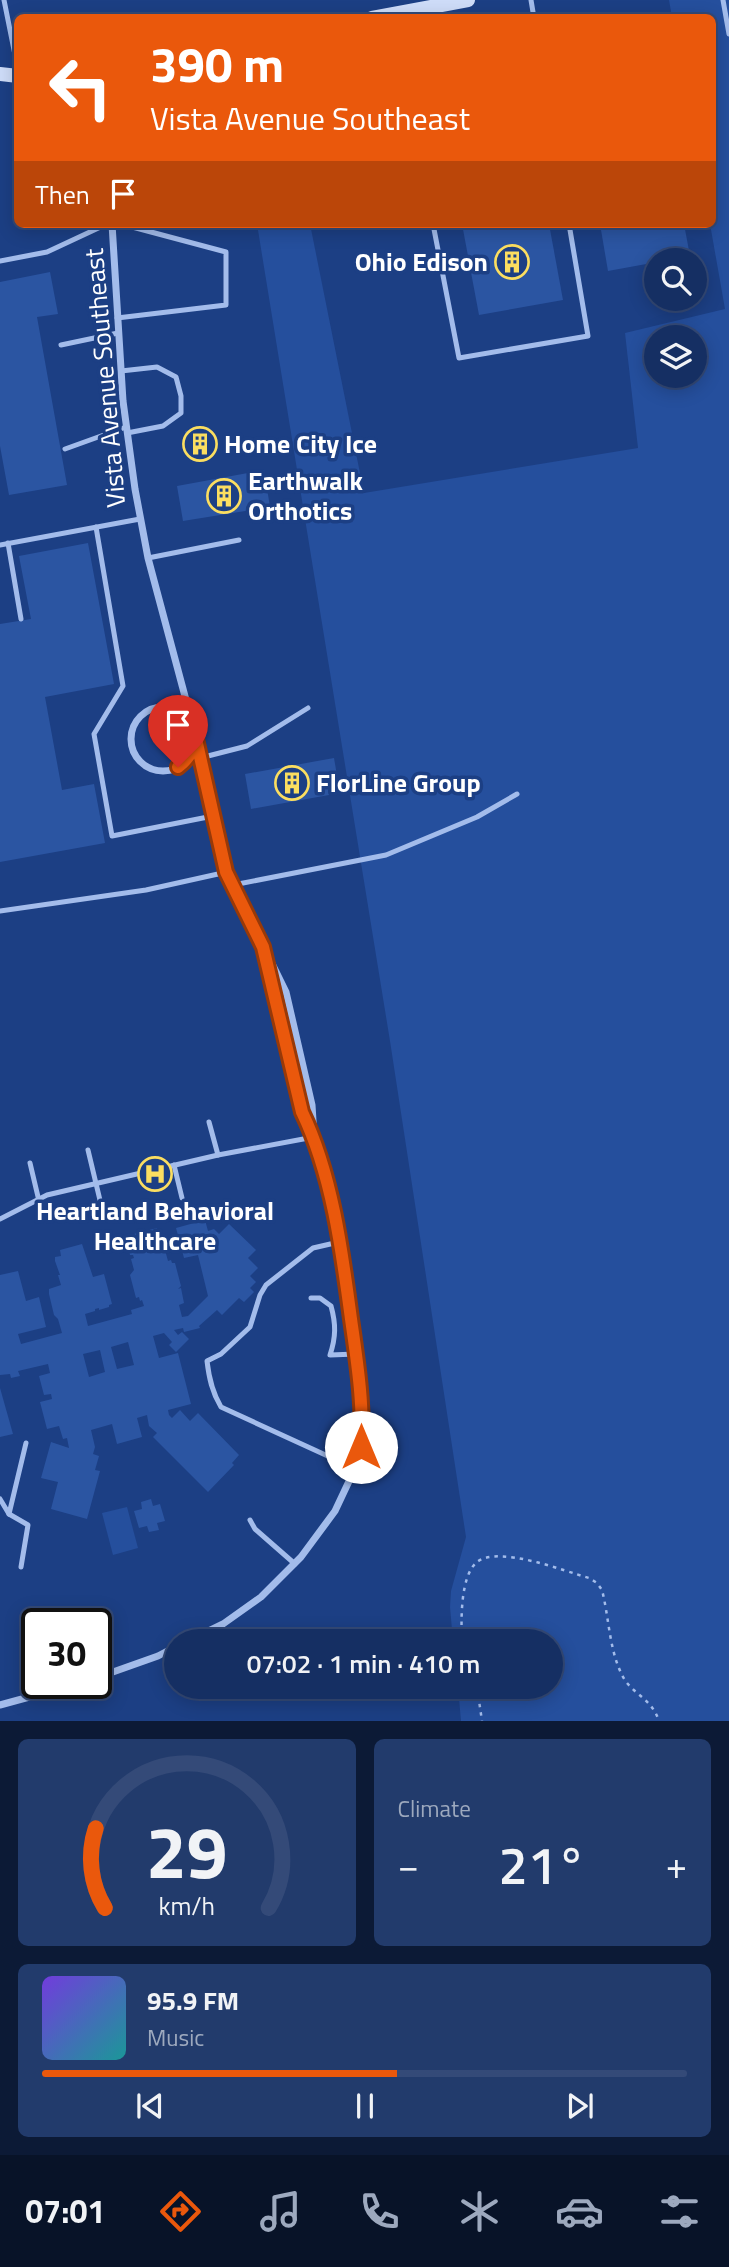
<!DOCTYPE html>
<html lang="en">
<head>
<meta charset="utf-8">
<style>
	:root { --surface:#152f63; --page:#223b6c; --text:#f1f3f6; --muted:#9da9be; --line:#344a78; --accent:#ea580c }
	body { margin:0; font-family:"Titillium Web",sans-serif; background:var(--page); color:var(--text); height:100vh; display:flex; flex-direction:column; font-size:26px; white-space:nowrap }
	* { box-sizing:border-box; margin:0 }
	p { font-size:23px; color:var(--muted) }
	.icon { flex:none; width:38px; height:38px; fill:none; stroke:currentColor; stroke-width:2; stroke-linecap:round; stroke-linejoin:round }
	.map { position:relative; height:1721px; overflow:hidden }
	.panel { display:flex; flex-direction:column; gap:18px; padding:18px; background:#0c1a36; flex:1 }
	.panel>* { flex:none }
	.guide { position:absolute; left:14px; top:14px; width:702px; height:214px; border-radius:10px; box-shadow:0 4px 18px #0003,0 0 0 2px var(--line); background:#ea580c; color:#fff; overflow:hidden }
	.fabs { position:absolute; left:644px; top:248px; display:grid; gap:14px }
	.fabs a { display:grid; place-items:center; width:63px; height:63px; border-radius:50%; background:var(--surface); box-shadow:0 4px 18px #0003,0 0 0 2px var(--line); font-size:35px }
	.speed { position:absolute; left:21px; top:1608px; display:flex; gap:14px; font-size:35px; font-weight:700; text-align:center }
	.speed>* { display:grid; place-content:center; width:91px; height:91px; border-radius:50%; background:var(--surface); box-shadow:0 4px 18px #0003,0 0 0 2px var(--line); line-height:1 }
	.speed .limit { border:4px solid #111; border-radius:10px; background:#fff; color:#111 }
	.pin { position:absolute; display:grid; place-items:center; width:60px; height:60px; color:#fff; margin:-72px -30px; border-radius:50% 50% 50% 0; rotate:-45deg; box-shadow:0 0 7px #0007 }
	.pin .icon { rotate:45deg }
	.me { position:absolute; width:77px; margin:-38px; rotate:0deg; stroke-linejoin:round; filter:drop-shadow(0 0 5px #0008) }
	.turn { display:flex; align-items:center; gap:24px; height:147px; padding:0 21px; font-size:32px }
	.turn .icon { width:91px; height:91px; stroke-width:2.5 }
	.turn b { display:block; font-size:49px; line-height:60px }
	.then { display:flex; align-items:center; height:66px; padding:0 21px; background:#0003; gap:14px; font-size:26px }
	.big { font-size:52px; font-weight:600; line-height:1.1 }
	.panel .card { flex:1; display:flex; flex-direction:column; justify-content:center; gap:10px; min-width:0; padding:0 24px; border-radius:10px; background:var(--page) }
	.panel .dial { align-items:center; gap:0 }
	.dial svg { height:182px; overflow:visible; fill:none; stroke:var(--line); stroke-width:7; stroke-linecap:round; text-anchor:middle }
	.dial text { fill:var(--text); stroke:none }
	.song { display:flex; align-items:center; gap:21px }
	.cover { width:84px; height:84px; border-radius:10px; background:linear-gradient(135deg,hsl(260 70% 55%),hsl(180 70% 35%)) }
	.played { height:7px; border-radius:4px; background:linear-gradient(90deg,var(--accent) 55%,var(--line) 55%) }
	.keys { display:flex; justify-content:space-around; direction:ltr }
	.heat { display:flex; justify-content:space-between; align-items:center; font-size:38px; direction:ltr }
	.panel .tiles { flex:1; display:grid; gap:18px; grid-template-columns:1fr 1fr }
	.card:last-child { grid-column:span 2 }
	.trip { position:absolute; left:164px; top:1629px; width:399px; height:70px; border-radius:35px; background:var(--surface); box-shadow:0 4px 18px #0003,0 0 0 2px var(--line); font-weight:600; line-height:70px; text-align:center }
	.tabs { display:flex; height:112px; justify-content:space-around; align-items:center; background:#081328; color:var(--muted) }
	.tabs .icon { width:49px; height:49px }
	.tabs .on { color:var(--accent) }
	.tabs b { font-size:32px; color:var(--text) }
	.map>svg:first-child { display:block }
</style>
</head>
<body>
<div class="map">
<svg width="729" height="1721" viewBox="0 0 729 1721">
	<rect width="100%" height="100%" fill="#1c3f84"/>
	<g fill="#254f9d" fill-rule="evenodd">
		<path d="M669 0H729V1721H461L458 1687H551V1642L453 1641 450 1607 451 1591 466 1537 390 1041 257 224H310L364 493 638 448 625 333 725 309 710 224H712V18L672 17ZM656 338H695V376H656Z"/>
		<polygon points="127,1507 138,1548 113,1555 102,1513"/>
	</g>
	<g fill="#2b55a2" fill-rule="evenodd">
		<polygon points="462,224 549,224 563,300 479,315"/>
		<polygon points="600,224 684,224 690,256 608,271"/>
		<polygon points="50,272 58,314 37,317 67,485 9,495 0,446 0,282"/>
		<polygon points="209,427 214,456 190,460 185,431"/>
		<polygon points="264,470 270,507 183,521 177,486"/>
		<polygon points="88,543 114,684 45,697 62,790 94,784 105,843 0,862 0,624 31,619 19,556"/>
		<polygon points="334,758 340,793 251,809 245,774"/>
		<path d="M205 1220 208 1231 214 1229 219 1234 229 1224 256 1250 248 1258 258 1268 250 1276 256 1282 250 1288 254 1292 244 1302 239 1298 222 1315 217 1310 199 1326 200 1328 184 1332 183 1328 174 1330 178 1335 182 1332 189 1339 176 1352 169 1345 172 1342 164 1333 153 1336 159 1358 178 1353 191 1404 168 1410 169 1415 172 1418 180 1410 190 1421 198 1413 239 1455 232 1463 234 1465 208 1492 153 1437 157 1433 149 1426 147 1415 137 1418 142 1437 117 1444 112 1424 91 1430 95 1447 93 1454 99 1456 95 1470 100 1471 87 1519 51 1509 58 1482 41 1478 51 1442 69 1448 67 1438 63 1439 59 1426 47 1429 40 1402 52 1399 51 1394 44 1395 39 1376 50 1373 48 1364 18 1371 20 1376 11 1378 10 1374 0 1375V1275L18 1271 26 1301 39 1297 46 1327 18 1334 21 1344 62 1333 58 1319 54 1315 49 1294V1289L61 1285 58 1275H60L55 1261V1257L61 1256 60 1250 82 1244 93 1277 104 1274 112 1304 109 1305V1307L99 1310V1308L95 1309V1311L85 1314 88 1326 132 1314 131 1310 144 1306 142 1300 140 1301 139 1297 136 1298 130 1275 134 1270 131 1259 134 1258 133 1255H130L128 1245H131L130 1241 135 1240 134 1234 157 1228 159 1237 162 1236 164 1246 162 1247 163 1251 165 1250 168 1261 171 1260 172 1263H175L181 1286 178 1289 181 1288 184 1303 179 1305 182 1317 188 1316 208 1296 198 1255 184 1258 176 1228ZM128 1342 134 1365 117 1369 111 1347ZM100 1350 105 1372 89 1377 83 1354Z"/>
		<polygon points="0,1388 13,1434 0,1437"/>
		<polygon points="151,1499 153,1506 160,1504 165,1521 157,1523 159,1530 149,1532 147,1526 139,1528 134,1511 142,1509 141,1502"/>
	</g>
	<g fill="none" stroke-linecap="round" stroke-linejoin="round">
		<g stroke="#a3bceb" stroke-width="2.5" stroke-dasharray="3.5 5" stroke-linecap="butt">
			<path d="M462 1642C461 1621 460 1576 477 1562 499 1545 564 1571 589 1578L597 1583 602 1590C609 1617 609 1649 622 1675 631 1694 651 1697 659 1721"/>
			<polyline points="477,1687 482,1721"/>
		</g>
		<g stroke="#a3bceb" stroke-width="5">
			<polyline points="4,0 18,70"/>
			<polyline points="531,0 534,18"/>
			<polyline points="723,0 729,34"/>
			<polyline points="433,224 459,358 588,336 569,224"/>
			<polyline points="0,261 47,252 107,224"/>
			<polyline points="117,318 226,305 226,252 121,224"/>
			<polyline points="61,345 118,333"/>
			<polyline points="121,371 157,367 176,377 181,396 181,413 163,426 127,433"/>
			<polyline points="65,449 126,427"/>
			<polyline points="96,527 123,686 94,734 112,836 213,816"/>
			<polyline points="8,543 21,619"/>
			<polyline points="0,545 140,519"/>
			<polyline points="148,558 239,540"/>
			<polyline points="200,758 247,746 308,708"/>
			<polyline points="233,885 386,855 477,817 517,794"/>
			<polyline points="0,911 146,890 227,872"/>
			<polyline points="209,1122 218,1155"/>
			<polyline points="88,1150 104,1217"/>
			<polyline points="30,1163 39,1201"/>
			<polyline points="174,1165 182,1198"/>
			<polyline points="0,1219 47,1195 218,1155 314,1137"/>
			<path d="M339 1242 313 1248 266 1285 260 1295 250 1327 221 1354 207 1361C209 1378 212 1392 221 1407L354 1468"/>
			<path d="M311 1298H320L331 1306C336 1324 336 1337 330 1355L356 1354"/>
			<polyline points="0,1499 9,1514"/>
			<polyline points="250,1520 255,1529 295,1564"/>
			<polyline points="21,1567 28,1525 9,1514 26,1443"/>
		</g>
		<g stroke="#a3bceb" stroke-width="7">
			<polyline points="112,224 123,401 135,489 148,558 194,730 227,872 286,992 312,1105 314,1137"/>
			<circle cx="163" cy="739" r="32"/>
			<polyline points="186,1642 223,1624 261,1597 301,1557 335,1511 351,1477 361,1447 361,1411 356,1354 341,1251 314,1137 302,1112 265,954"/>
			<polyline points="96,1678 158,1656 177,1646"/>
			<polyline points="0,1705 77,1684"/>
		</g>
		<g stroke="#cedcf8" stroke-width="14">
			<polyline points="372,18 468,0"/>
			<polyline points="0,74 18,76"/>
		</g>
	</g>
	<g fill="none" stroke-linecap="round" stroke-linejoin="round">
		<g stroke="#983908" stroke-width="18">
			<path id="route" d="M178 767C191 757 196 747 194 730L226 872 263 947 302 1112C332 1174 342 1251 351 1319 357 1361 364 1405 361 1447"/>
		</g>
		<use href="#route" stroke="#ea580c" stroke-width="12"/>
	</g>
	<defs>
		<g id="building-ring" transform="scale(1.75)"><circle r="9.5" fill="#1c3f84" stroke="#fbde60" stroke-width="1.5"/><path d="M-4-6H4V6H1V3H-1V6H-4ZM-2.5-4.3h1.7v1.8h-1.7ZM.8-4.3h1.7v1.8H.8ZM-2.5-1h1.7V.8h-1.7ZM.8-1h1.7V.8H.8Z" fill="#fbde60"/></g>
		<g id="hospital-ring" transform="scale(1.75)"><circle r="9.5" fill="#1c3f84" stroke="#fbde60" stroke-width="1.5"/><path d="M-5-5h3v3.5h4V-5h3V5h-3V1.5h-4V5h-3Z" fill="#fbde60"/></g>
	</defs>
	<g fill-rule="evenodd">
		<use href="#building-ring" x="512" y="262"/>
		<use href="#building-ring" x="200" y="444"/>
		<use href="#building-ring" x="224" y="496"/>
		<use href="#building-ring" x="292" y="783"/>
		<use href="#hospital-ring" x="155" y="1174"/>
	</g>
	<g text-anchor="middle" stroke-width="7" stroke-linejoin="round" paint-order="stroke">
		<g font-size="26" font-weight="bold" fill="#fff" stroke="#1c3f84" text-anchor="start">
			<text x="488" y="271" text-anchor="end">Ohio Edison</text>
			<text x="224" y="453">Home City Ice</text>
			<text x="248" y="490">Earthwalk<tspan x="248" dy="30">Orthotics</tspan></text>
			<text x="316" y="792">FlorLine Group</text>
			<text x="155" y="1220" text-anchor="middle">Heartland Behavioral<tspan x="155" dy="30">Healthcare</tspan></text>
		</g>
		<g font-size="26" fill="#fff" stroke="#1c3f84">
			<text transform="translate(105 378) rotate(-95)" y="9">Vista Avenue Southeast</text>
		</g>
	</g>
</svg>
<div class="fabs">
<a><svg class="icon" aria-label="search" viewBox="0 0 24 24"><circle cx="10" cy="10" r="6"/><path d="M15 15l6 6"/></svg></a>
<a><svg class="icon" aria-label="layers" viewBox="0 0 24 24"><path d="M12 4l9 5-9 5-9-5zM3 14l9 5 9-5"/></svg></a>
</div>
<div class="speed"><div class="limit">30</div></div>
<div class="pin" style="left:178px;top:767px;background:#d93025"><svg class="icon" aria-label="arrive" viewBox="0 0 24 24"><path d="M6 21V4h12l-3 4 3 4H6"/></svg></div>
<svg class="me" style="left:361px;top:1447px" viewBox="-20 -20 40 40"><circle r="19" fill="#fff"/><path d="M0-13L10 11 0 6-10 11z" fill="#ea580c"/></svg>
<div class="trip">07:02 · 1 min · 410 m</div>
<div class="guide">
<div class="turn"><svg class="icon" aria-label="left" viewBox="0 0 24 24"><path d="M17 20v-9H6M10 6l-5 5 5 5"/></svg><div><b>390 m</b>Vista Avenue Southeast</div></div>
<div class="then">Then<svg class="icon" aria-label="arrive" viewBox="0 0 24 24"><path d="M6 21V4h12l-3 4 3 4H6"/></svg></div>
</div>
</div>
<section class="panel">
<div class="tiles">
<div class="card dial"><svg viewBox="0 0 100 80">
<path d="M14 69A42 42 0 1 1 86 69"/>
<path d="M14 69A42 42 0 0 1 10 34" stroke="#ea580c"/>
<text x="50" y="56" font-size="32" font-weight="700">29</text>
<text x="50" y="72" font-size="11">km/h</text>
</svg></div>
<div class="card"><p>Climate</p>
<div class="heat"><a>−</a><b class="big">21°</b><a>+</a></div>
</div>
<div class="card">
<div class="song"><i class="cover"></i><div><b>95.9 FM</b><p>Music</p></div></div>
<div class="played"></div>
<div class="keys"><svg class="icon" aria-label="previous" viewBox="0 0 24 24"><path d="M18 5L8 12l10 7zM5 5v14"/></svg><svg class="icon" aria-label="pause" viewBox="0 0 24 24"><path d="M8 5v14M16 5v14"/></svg><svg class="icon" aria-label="next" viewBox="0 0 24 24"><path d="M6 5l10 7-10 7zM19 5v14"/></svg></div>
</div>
</div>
</section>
<nav class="tabs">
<b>07:01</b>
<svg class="icon on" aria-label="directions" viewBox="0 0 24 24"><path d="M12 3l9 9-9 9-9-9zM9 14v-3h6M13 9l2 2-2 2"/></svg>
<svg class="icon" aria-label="music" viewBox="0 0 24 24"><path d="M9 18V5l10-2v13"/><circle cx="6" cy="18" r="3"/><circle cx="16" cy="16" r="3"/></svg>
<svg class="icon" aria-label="phone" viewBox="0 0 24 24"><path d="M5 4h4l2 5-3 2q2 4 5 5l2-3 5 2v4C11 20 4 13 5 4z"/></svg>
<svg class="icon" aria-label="climate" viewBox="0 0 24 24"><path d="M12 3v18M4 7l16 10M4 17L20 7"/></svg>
<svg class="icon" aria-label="car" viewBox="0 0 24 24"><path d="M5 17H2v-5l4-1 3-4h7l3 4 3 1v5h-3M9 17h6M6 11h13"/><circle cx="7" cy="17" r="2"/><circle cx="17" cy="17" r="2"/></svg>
<svg class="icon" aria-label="filters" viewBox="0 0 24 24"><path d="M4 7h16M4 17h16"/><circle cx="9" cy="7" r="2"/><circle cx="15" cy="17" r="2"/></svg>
</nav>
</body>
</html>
